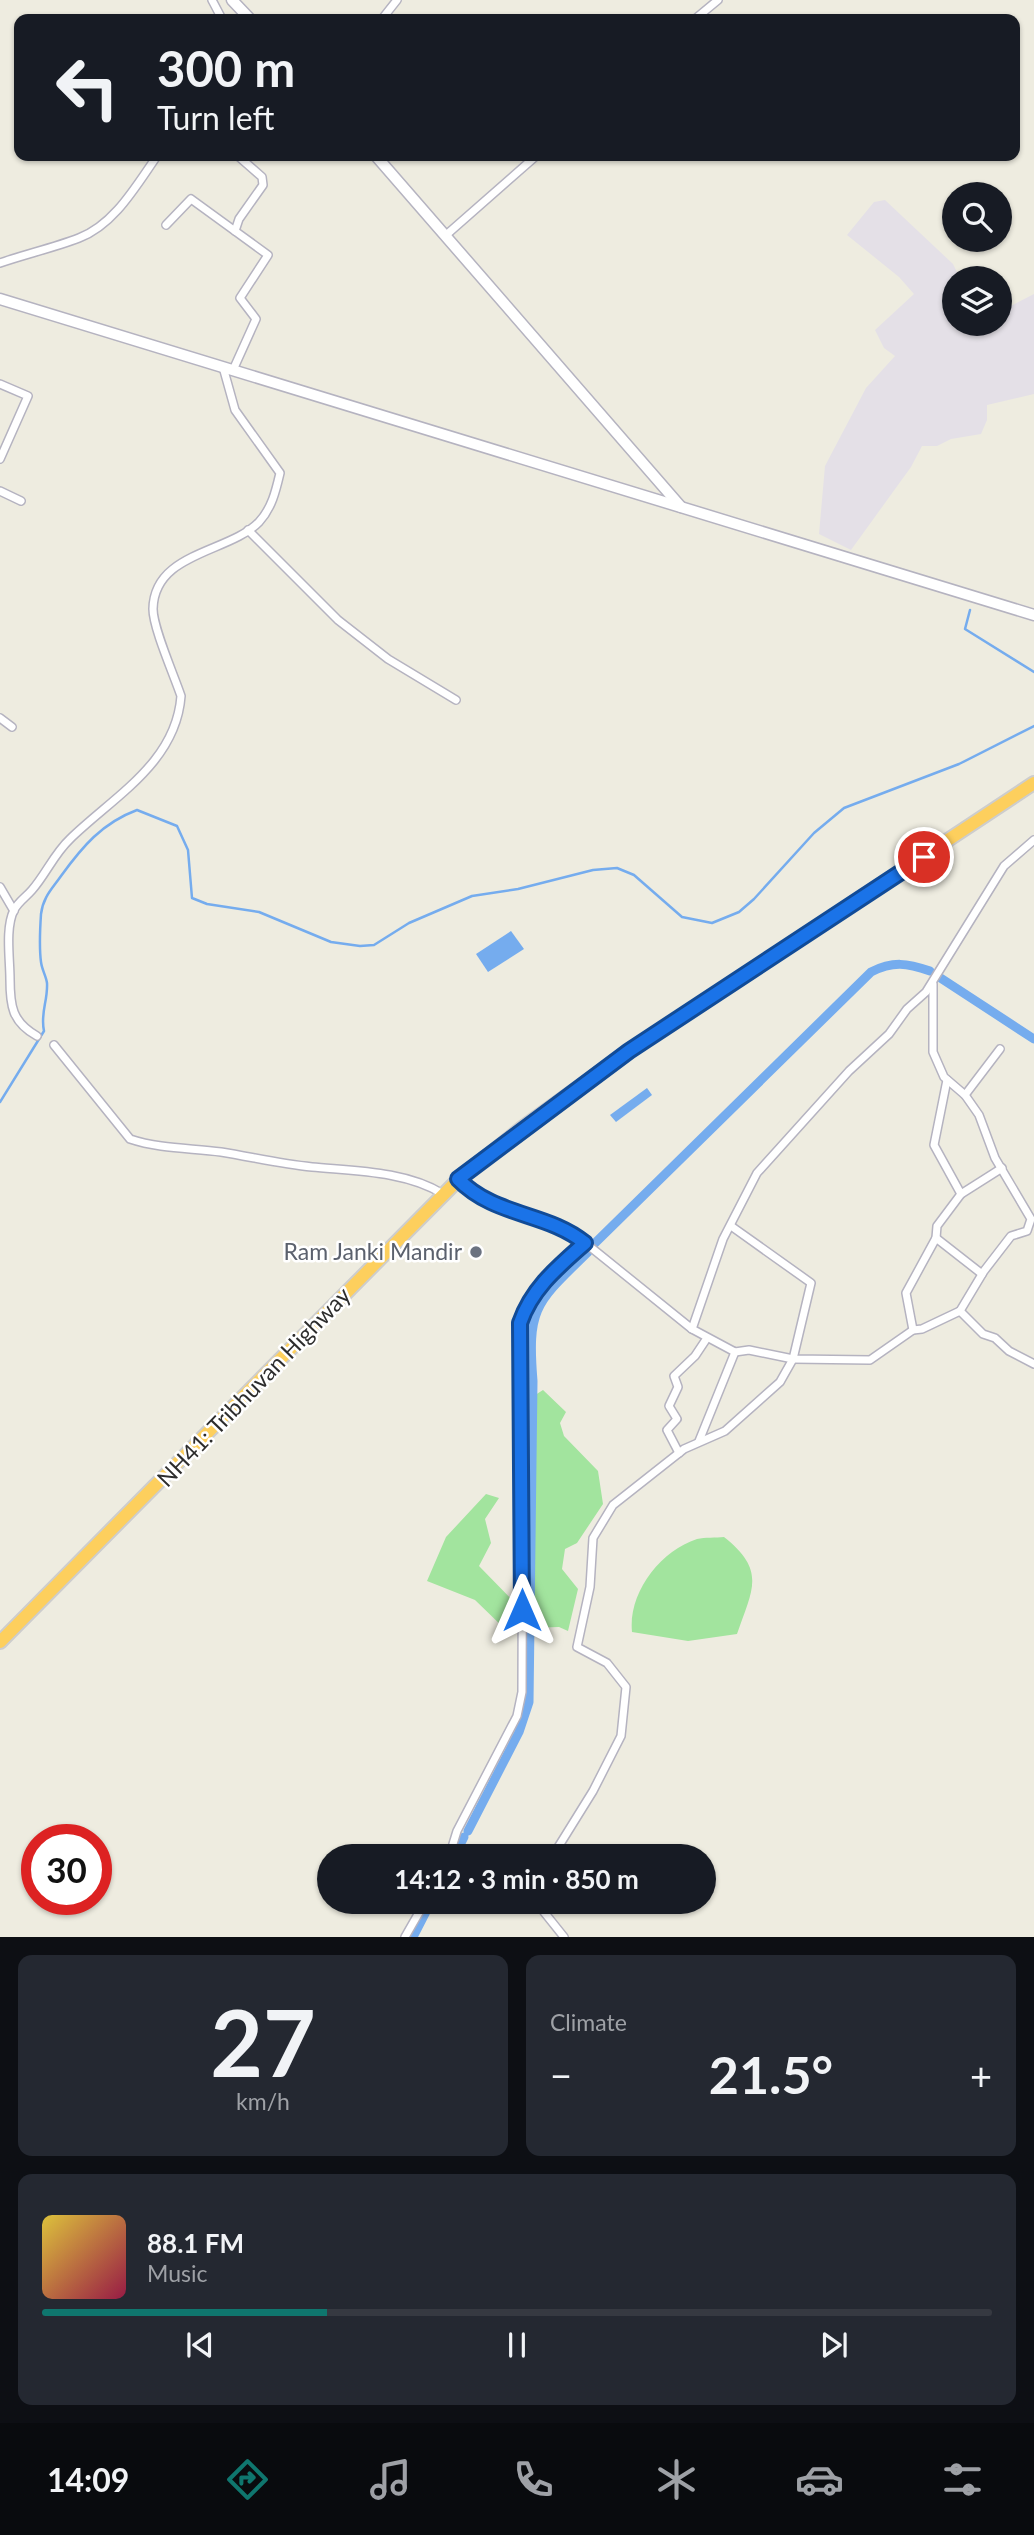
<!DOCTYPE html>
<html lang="en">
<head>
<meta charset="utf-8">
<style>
	:root { --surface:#171b24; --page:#242831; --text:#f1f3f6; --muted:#9ea1a6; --line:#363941; --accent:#0f766e }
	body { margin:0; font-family:Lato,sans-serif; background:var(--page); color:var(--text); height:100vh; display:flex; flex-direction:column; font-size:26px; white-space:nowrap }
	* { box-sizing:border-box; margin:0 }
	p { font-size:23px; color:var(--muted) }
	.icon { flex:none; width:38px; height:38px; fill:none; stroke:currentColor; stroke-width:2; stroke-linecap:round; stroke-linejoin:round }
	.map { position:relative; height:1937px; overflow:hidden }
	.sheet { display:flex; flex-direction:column; gap:18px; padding:18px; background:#0d0f14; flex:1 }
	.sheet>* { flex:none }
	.top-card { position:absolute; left:14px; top:14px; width:1006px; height:147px; border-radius:14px; box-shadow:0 2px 5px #0004; background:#171b24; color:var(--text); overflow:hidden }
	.fabs { position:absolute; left:942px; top:182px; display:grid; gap:14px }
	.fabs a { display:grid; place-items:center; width:70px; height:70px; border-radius:50%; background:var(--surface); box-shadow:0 2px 5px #0004; font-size:35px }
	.speed { position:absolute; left:21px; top:1824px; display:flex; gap:14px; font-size:35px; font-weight:700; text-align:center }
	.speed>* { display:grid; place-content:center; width:91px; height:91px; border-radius:50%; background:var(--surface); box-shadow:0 2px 5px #0004; line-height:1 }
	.speed .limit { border:10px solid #d22; background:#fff; color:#111 }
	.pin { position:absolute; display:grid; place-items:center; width:60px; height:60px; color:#fff; margin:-30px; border:4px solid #fff; border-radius:50%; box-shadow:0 2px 7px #0007 }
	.me { position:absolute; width:77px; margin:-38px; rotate:0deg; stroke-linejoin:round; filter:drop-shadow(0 0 5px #0008) }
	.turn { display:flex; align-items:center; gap:24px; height:147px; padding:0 28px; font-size:32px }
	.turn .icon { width:91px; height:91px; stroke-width:2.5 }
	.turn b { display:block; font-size:49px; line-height:60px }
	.big { font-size:52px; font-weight:700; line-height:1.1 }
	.sheet .widget { flex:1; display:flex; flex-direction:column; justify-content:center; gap:10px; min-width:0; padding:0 24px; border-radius:14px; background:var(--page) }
	.sheet .dial { align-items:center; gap:0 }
	.dial b { font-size:91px; line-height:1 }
	.song { display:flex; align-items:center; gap:21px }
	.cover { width:84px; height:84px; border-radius:10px; background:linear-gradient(135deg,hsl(50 70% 55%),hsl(340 70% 35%)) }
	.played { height:7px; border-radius:4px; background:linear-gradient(90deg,var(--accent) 30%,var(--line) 30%) }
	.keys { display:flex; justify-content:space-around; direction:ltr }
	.heat { display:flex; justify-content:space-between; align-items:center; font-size:38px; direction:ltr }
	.sheet .tiles { flex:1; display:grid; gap:18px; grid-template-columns:1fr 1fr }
	.widget:last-child { grid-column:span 2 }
	.trip { position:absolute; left:317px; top:1844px; width:399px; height:70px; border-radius:35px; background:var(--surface); box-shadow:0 2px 5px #0004; font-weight:700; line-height:70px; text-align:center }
	.tab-bar { display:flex; height:112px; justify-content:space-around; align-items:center; background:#090b0e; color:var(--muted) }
	.tab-bar .icon { width:49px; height:49px }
	.tab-bar .current { color:var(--accent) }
	.tab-bar b { font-size:32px; color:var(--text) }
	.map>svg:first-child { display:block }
</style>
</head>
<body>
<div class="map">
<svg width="1034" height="1937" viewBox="0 0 1034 1937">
	<rect width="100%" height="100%" fill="#eeece0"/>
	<polygon fill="#e4e0e7" points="885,200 953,264 960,278 954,278 954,324 999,324 999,304 1009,307 1034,294 1034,394 987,405 987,420 981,434 951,439 937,446 922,446 911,467 851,550 819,534 825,466 866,388 895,356 884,348 875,330 914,294 899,277 847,235 874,202"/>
	<g fill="#a2e49e">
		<polygon points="543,1390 566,1412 560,1423 564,1436 598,1471 603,1504 577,1543 565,1549 562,1569 578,1589 568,1631 559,1627 528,1628 529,1399"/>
		<polygon points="486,1494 499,1498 485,1519 491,1543 479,1566 518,1606 507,1631 475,1600 427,1581 446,1537"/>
		<path d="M724 1537C767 1571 752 1590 737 1634L688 1641 632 1632C628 1593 660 1551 697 1539 705 1537 716 1538 724 1537Z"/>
	</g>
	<g fill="#75acee">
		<polygon points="511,931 524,949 488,972 476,954"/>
		<polygon points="647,1088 652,1095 616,1122 610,1115"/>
	</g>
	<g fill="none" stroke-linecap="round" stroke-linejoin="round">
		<g stroke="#75acee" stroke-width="2.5">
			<polyline points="970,610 965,629 1034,672"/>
			<path d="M0 1102 44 1031C40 1013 48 1001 47 983 46 976 42 970 41 962 39 947 40 929 41 914 43 897 52 889 61 876 82 847 102 823 137 810L177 826 188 850 192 898 207 904 259 912 331 942 360 946 374 945 409 923 472 896 518 889 593 870 617 868 634 875 682 917 712 923 739 912 754 899 814 833 844 808 959 764 1034 726"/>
		</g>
		<g stroke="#75acee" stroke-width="9">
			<polyline points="939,977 1034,1039"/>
			<path d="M592 1246 871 972C893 961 907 963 930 971"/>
			<path d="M468 1831 519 1732 529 1702 533 1381C527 1307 536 1303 588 1252"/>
			<polyline points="454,1857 464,1837"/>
			<polyline points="413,1937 431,1902"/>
		</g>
		<g stroke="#b5b3c0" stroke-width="10">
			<g id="street">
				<polyline points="212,0 222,19"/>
				<polyline points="382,19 397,0"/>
				<polyline points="695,19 718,0"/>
				<polyline points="166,225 191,199 235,231"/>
				<polyline points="445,236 536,156"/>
				<path d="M0 263C26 254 53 248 79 238 114 225 136 186 157 156"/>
				<polyline points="233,370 256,319 240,298 268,255 235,231 239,219 263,185 262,177 238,156"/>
				<polyline points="0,384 28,396 0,459"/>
				<polyline points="0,491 21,501"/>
				<polyline points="248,530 338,620 388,659 456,700"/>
				<polyline points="0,718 12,727"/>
				<polyline points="0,887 14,911"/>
				<polyline points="933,984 933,1052 944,1077 965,1095 979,1115 995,1158 1031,1219 1027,1231 1011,1236 984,1271 960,1311"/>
				<path d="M37 1036C12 1022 10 1006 10 979 10 959 5 928 14 910 18 902 26 897 32 890 46 874 54 854 70 839 113 797 176 763 181 696 174 675 153 628 153 609 154 552 229 553 259 522 272 508 276 490 280 473L235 410 223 367"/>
				<path d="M54 1045 130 1139C160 1149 191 1148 221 1152 252 1157 281 1164 312 1167 354 1171 406 1171 443 1194"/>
				<polyline points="947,1080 934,1145 961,1194"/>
				<polyline points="965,1095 1000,1049"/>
				<polyline points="459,1179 476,1197 578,1237 692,1329 735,1352 749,1350 793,1359 870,1360 913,1330 922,1329 960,1311 983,1334 995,1338 1009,1351 1034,1364"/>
				<polyline points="936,1238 982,1274"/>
				<polyline points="692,1329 723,1239 757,1173 849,1071 889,1034 907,1009 926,992 1004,866 1034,840"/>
				<polyline points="913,1330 906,1293 936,1238 937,1226 961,1194 1002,1168"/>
				<polyline points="699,1441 735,1352"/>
				<polyline points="679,1453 667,1430 677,1419 669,1406 678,1387 674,1376 695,1356 707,1338"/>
				<polyline points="449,1857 457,1831 517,1716 522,1692 523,1410 520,1323 533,1296 549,1276 585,1243"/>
				<polyline points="552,1857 593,1791 621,1736 626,1687 607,1663 577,1647 590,1587 593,1538 613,1505 684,1449 725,1431 780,1382 793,1359 811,1283 731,1226"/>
				<polyline points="536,1902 564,1937"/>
				<polyline points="405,1937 425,1902"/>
			</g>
		</g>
		<g stroke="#b5b3c0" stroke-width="13">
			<g id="secondary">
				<polyline points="232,0 250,19"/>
				<polyline points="376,156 681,507"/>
				<polyline points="0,299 1034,615"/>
			</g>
		</g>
		<g stroke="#cdcdcd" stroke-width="16">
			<polyline id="highway" points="0,1642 459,1179 522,1128 629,1051 1034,783"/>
		</g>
		<use href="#street" stroke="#fff" stroke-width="7"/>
		<use href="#secondary" stroke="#fff" stroke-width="10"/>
		<use href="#highway" stroke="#fdcf5d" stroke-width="12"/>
	</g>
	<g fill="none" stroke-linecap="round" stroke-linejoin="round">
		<g stroke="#114b97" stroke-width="18">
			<path id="route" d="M522 1610 520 1323C532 1288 558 1267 585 1243 547 1212 495 1217 458 1179L629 1051 924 857"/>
		</g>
		<use href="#route" stroke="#1a73e8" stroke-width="12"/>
	</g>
	<circle fill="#6b7280" stroke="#fff" stroke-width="2.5" cx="476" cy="1252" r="7"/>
	<g text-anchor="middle" stroke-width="5" stroke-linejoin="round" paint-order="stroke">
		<g font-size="23" fill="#5b616d" stroke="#fff" text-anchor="end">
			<text x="462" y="1260">Ram Janki Mandir</text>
		</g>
		<g font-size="23" fill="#2d2d2d" stroke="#fff">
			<text transform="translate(254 1387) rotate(-46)" y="8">NH41: Tribhuvan Highway</text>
		</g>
	</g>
</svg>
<div class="fabs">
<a><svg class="icon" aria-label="search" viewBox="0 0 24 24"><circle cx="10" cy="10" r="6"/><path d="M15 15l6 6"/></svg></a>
<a><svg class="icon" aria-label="layers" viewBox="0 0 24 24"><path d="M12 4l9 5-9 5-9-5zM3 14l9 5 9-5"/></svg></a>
</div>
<div class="speed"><div class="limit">30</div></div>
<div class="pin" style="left:924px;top:857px;background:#d93025"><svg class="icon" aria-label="arrive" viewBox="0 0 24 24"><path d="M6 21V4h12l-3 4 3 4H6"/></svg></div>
<svg class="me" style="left:522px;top:1610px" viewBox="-20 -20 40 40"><path d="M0-17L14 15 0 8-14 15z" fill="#1a73e8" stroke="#fff" stroke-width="4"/></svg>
<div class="trip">14:12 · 3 min · 850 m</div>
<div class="top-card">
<div class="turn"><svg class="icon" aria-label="left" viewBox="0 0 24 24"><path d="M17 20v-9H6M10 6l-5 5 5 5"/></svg><div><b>300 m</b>Turn left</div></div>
</div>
</div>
<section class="sheet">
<div class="tiles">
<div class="widget dial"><b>27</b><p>km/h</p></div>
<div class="widget"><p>Climate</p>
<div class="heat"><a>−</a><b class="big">21.5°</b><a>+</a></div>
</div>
<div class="widget">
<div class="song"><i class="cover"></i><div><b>88.1 FM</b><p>Music</p></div></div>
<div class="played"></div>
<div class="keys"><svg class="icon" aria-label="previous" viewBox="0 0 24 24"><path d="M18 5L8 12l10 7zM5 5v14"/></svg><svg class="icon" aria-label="pause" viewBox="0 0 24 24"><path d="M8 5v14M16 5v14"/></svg><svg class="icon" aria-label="next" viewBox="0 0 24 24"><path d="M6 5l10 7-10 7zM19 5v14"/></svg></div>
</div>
</div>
</section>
<nav class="tab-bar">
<b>14:09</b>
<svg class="icon current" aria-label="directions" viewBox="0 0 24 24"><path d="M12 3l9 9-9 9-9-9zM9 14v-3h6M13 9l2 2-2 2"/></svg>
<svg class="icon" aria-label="music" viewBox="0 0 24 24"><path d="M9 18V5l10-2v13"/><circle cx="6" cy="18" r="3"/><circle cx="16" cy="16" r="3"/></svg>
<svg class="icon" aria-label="phone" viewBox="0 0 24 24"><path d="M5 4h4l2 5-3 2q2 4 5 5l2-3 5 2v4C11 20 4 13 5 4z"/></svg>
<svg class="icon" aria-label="climate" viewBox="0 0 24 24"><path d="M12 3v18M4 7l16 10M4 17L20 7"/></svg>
<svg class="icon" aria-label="car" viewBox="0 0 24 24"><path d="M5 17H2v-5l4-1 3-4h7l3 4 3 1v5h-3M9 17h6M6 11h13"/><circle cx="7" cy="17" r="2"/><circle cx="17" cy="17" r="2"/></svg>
<svg class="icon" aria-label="filters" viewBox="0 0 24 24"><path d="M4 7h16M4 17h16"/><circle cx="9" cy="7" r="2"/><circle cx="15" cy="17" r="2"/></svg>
</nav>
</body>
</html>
